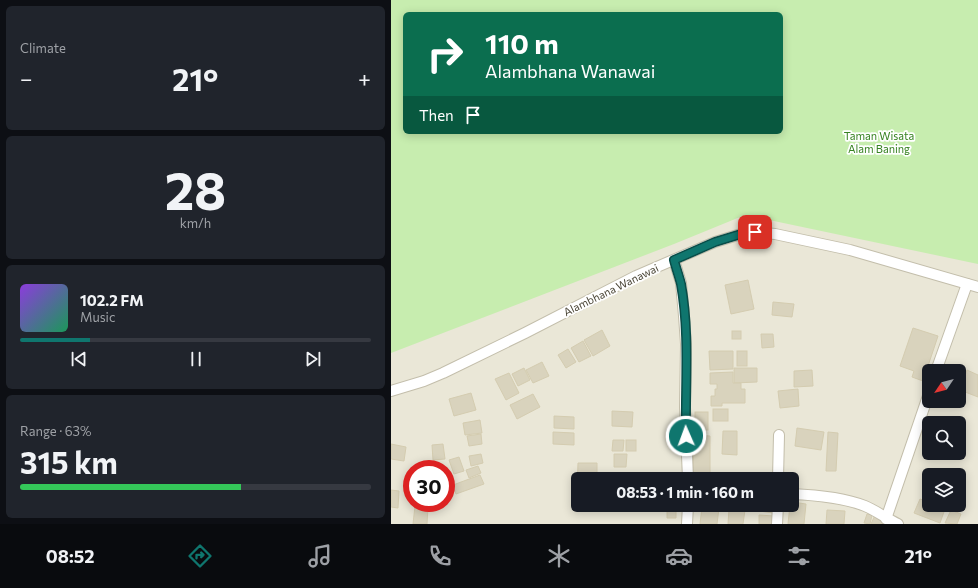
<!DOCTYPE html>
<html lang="en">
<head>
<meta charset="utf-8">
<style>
	:root { --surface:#171b24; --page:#20242c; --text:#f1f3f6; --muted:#9ea1a6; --line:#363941; --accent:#0f766e }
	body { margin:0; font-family:Commissioner,sans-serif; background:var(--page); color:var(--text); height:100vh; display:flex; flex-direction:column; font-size:15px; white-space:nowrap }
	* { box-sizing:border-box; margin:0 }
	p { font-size:13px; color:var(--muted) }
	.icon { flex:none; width:22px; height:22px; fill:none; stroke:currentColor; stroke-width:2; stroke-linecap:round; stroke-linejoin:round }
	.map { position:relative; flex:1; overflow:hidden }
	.side { display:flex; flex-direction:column; gap:6px; padding:6px; background:#0d0f14; width:391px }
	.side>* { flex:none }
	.banner { position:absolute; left:12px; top:12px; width:380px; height:122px; border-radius:6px; box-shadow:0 2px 10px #0003; background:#0b6e4f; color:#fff; overflow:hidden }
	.needle { width:26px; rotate:235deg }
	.controls { position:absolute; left:531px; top:364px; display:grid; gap:8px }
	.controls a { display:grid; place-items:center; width:44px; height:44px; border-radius:6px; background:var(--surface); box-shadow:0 2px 10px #0003; font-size:20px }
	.speed { position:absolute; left:12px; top:460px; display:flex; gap:8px; font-size:20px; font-weight:700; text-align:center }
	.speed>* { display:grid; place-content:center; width:52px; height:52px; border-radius:50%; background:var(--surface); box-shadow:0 2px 10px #0003; line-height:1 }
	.speed .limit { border:6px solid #d22; background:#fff; color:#111 }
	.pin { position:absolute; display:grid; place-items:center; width:34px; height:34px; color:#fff; margin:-17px; border-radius:8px; box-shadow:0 2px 6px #0006 }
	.me { position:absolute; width:44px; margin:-22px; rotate:358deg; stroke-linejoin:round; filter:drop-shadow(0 0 3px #0008) }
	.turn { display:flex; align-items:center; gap:14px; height:84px; padding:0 16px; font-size:18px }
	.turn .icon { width:52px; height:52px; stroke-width:2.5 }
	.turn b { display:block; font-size:28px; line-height:34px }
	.then { display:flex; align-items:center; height:38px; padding:0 16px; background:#0003; gap:8px; font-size:15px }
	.big { font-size:30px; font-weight:700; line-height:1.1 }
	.side .widget { flex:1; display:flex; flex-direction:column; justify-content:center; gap:6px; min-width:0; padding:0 14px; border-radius:6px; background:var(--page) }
	.side .dial { align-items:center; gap:0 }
	.dial b { font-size:52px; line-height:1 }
	.song { display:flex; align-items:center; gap:12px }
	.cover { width:48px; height:48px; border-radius:6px; background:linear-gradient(135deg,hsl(270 70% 55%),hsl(150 70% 35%)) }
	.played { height:4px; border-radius:2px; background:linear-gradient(90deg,var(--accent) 20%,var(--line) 20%) }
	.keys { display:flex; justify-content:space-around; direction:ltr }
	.heat { display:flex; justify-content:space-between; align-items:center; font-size:22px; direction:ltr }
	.charge { height:6px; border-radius:3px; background:linear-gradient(90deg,#34c759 63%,var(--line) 0) }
	.trip { position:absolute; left:180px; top:472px; width:228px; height:40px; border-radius:6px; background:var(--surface); box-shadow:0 2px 10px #0003; font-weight:700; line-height:40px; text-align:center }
	.tab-bar { display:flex; height:64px; justify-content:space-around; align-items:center; background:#090b0e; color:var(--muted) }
	.tab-bar .icon { width:28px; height:28px }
	.tab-bar .selected { color:var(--accent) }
	.tab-bar b { font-size:18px; color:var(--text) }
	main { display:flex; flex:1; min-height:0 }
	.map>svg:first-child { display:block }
</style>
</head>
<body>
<main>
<section class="side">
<div class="widget"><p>Climate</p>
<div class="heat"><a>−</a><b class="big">21°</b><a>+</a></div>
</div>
<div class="widget dial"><b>28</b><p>km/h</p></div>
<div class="widget">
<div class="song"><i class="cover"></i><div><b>102.2 FM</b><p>Music</p></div></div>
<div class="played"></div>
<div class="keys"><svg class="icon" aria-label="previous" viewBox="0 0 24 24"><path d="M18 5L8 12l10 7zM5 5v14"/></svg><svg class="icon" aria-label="pause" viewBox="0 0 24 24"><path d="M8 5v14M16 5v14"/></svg><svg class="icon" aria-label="next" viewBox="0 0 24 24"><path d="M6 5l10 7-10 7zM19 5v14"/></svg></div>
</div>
<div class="widget"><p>Range · 63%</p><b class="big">315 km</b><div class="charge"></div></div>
</section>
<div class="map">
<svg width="587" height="524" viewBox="0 0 587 524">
	<rect width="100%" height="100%" fill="#f6f4e9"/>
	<path fill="#eae7d7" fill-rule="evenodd" d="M0 0H587V524H0ZM14 14H390V132H14ZM538 371H568V401H538ZM538 423H568V453H538ZM21 469H55V503H21ZM538 475H568V505H538ZM187 479H401V505H187Z"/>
	<path fill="#c7edaf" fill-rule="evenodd" d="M0 0H587V264L354 215 283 244 0 353ZM14 14H390V132H14Z"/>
	<g fill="#d9d3bd" stroke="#d4ccb0">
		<polygon points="357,280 363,309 340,314 334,285"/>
		<polygon points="382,302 403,304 401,317 381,315"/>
		<polygon points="522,328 547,336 532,381 521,377 523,371 509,366"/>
		<polygon points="211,330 219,346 202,356 193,340"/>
		<rect x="341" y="331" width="9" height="8"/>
		<polygon points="370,334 382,334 383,347 371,348"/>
		<polygon points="192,341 200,356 188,362 180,348"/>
		<polygon points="177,349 185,362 175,368 167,355"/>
		<polygon points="318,351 342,351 342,369 319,370"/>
		<rect x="346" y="351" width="10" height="15"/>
		<polygon points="151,362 158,376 142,383 135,370"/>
		<polygon points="133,368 139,380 127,386 121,374"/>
		<polygon points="343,368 366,368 366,382 343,383"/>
		<polygon points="421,370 422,386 403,387 403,371"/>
		<polygon points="576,370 587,375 587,397 569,390"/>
		<polygon points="342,372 342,383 350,383 350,389 354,389 354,403 331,403 331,406 320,406 320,396 324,396 324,389 326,389 326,384 319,384 319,373"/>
		<polygon points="118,373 128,393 115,400 104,379"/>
		<polygon points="407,389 408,406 389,408 387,391"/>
		<polygon points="80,393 85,410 63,416 58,399"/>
		<polygon points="142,394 149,407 126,419 119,405"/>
		<rect x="322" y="409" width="15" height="12"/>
		<polygon points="221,411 242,412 241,427 221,426"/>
		<rect x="304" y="412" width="13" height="18"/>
		<polygon points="163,416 183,417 183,429 163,428"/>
		<polygon points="89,420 91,433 74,435 72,423"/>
		<polygon points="406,428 433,432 430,450 404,446"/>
		<polygon points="332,431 346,431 346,455 331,454"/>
		<polygon points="162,432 183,433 183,445 162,444"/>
		<polygon points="437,432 447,433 445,471 435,471"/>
		<polygon points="90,434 91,444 78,446 76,436"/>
		<polygon points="303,435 319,436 319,479 302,479"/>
		<polygon points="222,440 233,440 232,451 221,451"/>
		<rect x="235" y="440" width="10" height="11"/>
		<polygon points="0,444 15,447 13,461 0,459"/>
		<polygon points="52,444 54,459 42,460 41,445"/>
		<polygon points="90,454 92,463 80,466 78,456"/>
		<polygon points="223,454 236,454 235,467 223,467"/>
		<polygon points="68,457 73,471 63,474 58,460"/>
		<polygon points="187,463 206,463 206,479 187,479 187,492 186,492"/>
		<polygon points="87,466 90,473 78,478 75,470"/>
		<polygon points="55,471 57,471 61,489 55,490"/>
		<polygon points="89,475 93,484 65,494 62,485"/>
		<polygon points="0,490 8,491 7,508 0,507"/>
		<polygon points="529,499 538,502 538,505 545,505 554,509 549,523 523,513"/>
		<polygon points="401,502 415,504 413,524 397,524 399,505 401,505"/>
		<polygon points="368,505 383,505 383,513 368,511"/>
		<polygon points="24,506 37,507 36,524 22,524"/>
		<polygon points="311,507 328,508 326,524 309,524"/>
		<polygon points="276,508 285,509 285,518 276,518"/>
		<polygon points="338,509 354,510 352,524 337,524"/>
		<polygon points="436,510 454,511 453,524 435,524"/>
		<polygon points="560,510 570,514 566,524 554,523"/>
		<polygon points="476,514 481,515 479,524 473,523"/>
		<polygon points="368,515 383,516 383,524 368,524"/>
		<polygon points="484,515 501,524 480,524"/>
	</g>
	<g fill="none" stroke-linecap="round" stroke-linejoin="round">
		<g stroke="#c3beab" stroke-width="12">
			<g id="minor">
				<polyline points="283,260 290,283 293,316 295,344 294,407 297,479"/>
				<polyline points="545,371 576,284"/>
				<polyline points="0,391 33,381 52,373 134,333 245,276 324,242 350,234 364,232 384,234 459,250 587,287"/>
				<polyline points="387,479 388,435"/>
				<path d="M401 494C425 495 451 497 474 506 486 511 496 519 507 524"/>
				<polyline points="495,519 538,393"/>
				<polyline points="296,524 297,505"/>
				<polyline points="386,524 387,505"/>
			</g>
		</g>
		<use href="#minor" stroke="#fff" stroke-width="10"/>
	</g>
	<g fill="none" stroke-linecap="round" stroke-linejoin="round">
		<g stroke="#0a4d48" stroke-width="10">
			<path id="route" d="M295 436C294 385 299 334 290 284 288 276 285 268 283 260L324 242 350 234 364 232"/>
		</g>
		<use href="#route" stroke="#0f766e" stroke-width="7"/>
	</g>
	<g text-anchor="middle" stroke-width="3.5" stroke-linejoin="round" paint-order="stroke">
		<g font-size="11" fill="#388323" stroke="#fff">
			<text x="488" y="140">Taman Wisata<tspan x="488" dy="13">Alam Baning</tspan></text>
		</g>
		<g font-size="11" fill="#4b4637" stroke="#fff">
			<text transform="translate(220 290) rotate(-26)" y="4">Alambhana Wanawai</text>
		</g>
	</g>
</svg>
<div class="controls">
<a><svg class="needle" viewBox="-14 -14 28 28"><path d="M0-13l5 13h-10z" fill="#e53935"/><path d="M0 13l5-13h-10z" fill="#9ea1a6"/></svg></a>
<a><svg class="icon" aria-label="search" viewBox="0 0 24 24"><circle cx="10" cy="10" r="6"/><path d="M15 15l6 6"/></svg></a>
<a><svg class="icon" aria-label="layers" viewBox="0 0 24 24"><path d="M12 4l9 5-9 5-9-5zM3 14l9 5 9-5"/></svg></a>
</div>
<div class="speed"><div class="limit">30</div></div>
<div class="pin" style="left:364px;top:232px;background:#d93025"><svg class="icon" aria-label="arrive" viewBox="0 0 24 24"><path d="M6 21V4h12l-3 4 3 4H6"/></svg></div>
<svg class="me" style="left:295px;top:436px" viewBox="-20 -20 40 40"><circle r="17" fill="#0f766e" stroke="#fff" stroke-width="3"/><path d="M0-11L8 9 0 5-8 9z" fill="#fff"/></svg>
<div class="trip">08:53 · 1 min · 160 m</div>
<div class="banner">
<div class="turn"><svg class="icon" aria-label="right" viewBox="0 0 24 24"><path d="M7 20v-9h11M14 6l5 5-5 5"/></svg><div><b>110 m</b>Alambhana Wanawai</div></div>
<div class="then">Then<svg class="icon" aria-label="arrive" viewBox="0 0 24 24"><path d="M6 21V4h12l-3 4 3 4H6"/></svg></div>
</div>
</div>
</main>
<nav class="tab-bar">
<b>08:52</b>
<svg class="icon selected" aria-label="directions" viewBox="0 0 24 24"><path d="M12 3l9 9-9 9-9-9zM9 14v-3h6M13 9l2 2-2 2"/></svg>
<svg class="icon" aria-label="music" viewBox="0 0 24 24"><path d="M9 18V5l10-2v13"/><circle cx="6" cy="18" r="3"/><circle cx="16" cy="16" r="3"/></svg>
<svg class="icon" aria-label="phone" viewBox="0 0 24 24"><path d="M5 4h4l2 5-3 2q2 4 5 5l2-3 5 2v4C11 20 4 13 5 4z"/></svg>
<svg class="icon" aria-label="climate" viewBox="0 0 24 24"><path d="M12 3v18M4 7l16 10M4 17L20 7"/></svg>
<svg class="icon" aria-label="car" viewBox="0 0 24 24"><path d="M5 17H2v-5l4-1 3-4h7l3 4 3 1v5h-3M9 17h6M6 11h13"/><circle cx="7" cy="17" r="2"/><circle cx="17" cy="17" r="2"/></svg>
<svg class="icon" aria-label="filters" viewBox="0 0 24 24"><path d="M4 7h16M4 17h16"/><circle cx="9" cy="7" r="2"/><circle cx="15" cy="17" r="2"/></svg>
<b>21°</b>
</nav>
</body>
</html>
